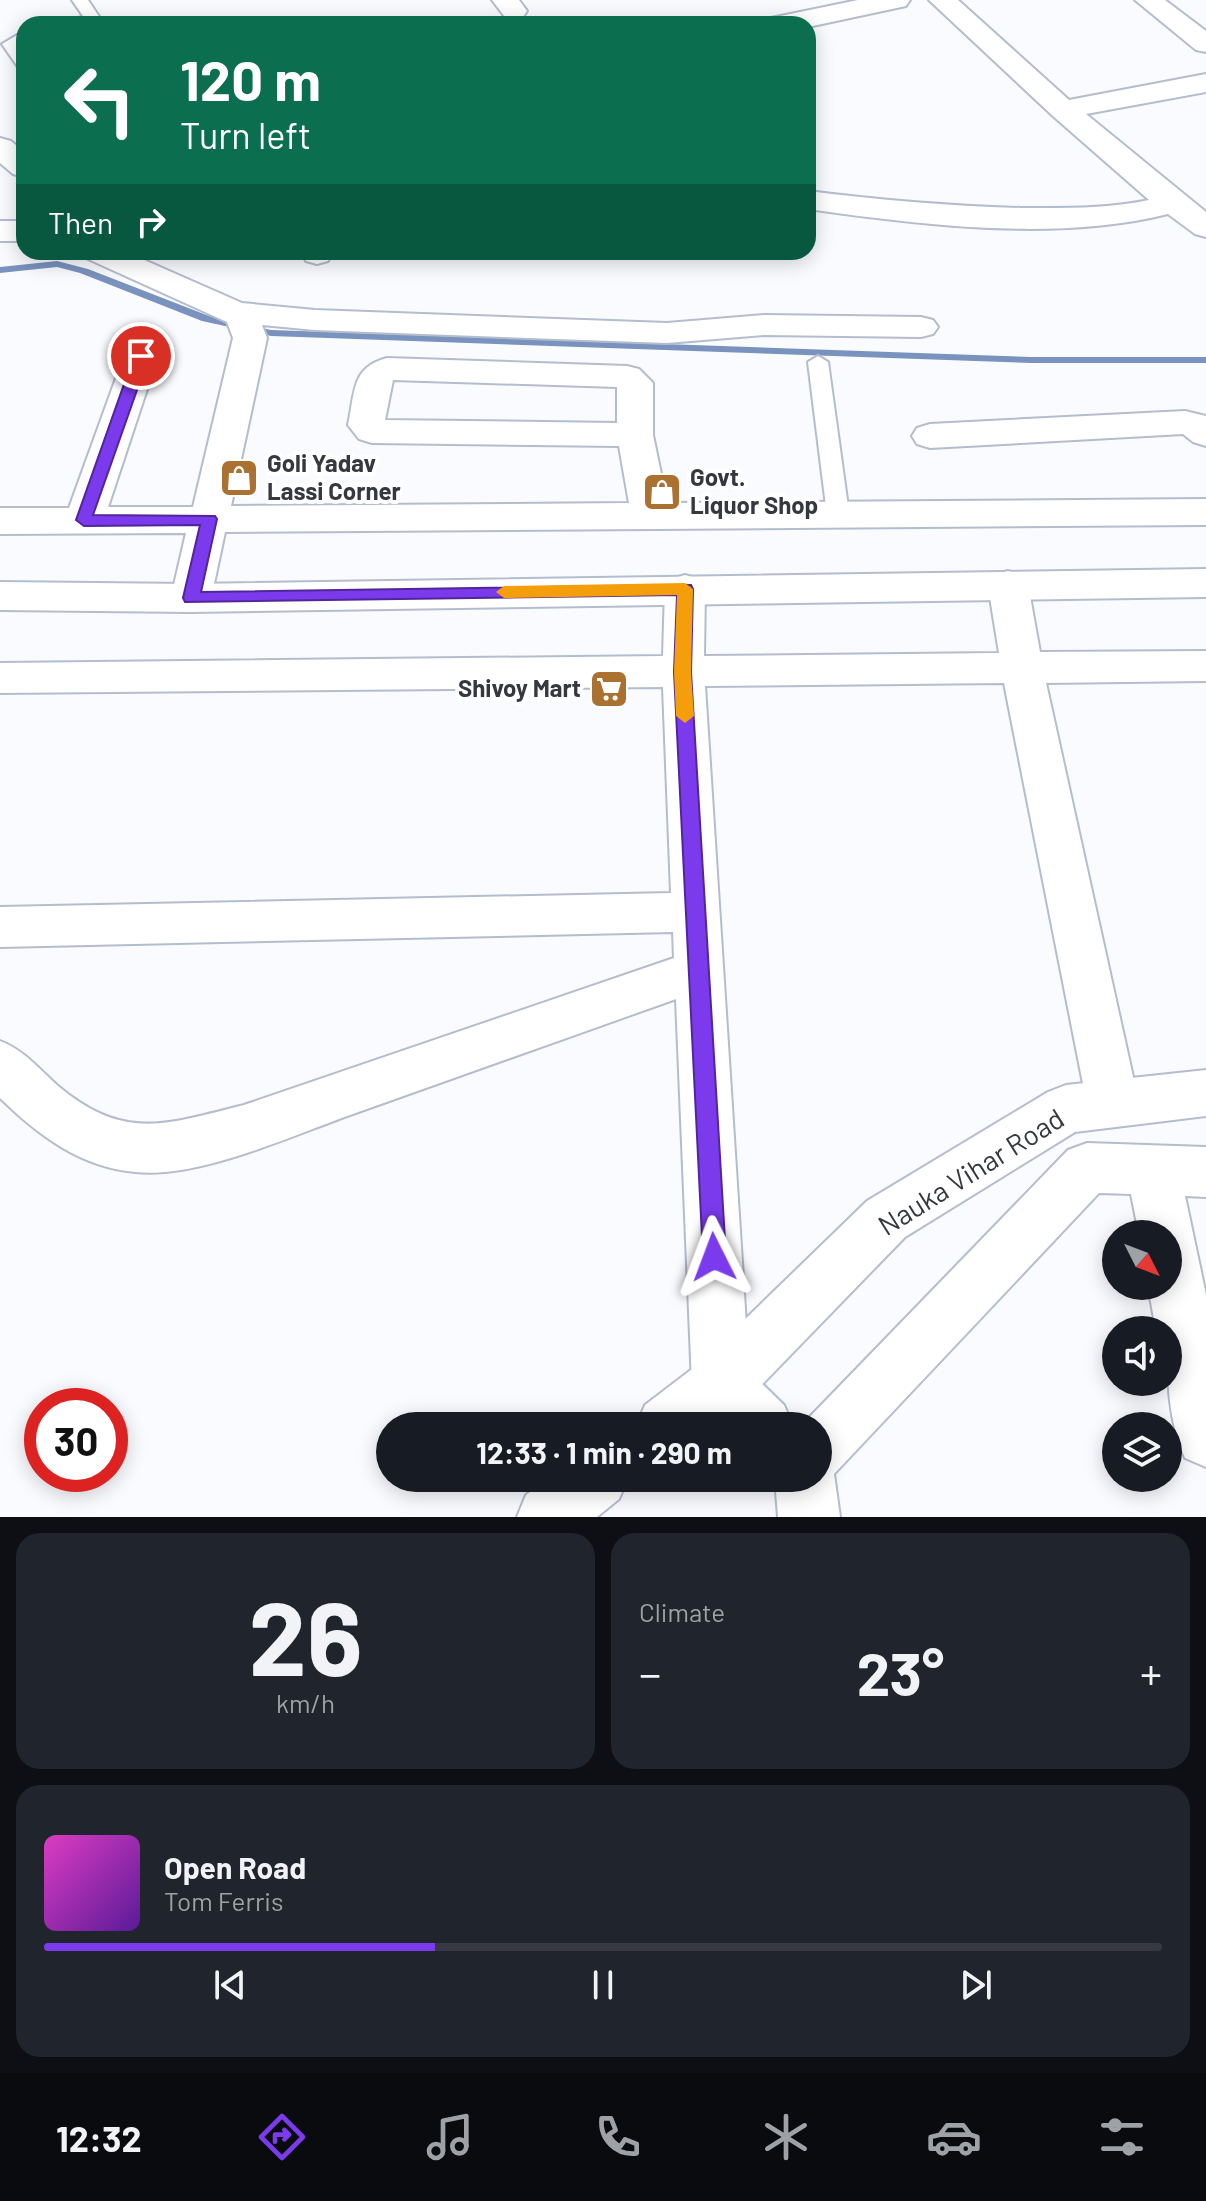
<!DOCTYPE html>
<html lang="en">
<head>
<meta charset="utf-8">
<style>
	:root { --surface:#171b24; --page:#20242c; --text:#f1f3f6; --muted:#9ea1a6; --line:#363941; --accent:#7c3aed }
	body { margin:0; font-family:Barlow,sans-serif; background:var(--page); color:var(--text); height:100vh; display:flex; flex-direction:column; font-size:30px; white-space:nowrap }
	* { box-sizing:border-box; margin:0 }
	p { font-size:26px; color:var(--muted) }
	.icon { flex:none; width:44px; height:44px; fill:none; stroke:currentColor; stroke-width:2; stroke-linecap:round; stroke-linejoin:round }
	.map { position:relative; height:1517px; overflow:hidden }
	.panel { display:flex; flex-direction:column; gap:16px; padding:16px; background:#0d0f14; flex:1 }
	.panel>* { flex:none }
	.top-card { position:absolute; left:16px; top:16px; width:800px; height:244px; border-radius:24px; box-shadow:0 4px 20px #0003; background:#0b6e4f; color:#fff; overflow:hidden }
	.needle { width:52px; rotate:132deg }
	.tools { position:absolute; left:1102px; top:1220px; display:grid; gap:16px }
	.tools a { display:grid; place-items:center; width:80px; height:80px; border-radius:50%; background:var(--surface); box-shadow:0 4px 20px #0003; font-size:40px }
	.speed { position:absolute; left:24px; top:1388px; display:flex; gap:16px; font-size:40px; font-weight:700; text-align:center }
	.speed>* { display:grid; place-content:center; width:104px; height:104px; border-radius:50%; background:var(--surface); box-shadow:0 4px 20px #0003; line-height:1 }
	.speed .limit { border:12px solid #d22; background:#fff; color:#111 }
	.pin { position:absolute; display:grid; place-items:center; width:68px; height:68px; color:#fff; margin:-34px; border:4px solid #fff; border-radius:50%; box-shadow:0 2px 8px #0007 }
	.me { position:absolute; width:88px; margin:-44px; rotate:357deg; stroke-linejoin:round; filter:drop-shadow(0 0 6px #0008) }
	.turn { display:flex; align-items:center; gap:28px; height:168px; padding:0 32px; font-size:36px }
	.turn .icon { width:104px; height:104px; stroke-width:2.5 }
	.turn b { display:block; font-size:56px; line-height:68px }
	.then { display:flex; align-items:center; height:76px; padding:0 32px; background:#0003; gap:16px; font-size:30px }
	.big { font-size:60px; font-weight:700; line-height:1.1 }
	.panel .widget { flex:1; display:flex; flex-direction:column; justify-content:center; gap:12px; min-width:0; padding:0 28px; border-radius:24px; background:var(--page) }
	.panel .dial { align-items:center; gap:0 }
	.dial b { font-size:104px; line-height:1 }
	.song { display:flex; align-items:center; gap:24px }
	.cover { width:96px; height:96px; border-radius:12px; background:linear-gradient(135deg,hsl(310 70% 55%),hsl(270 70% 35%)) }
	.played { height:8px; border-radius:4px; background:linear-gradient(90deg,var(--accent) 35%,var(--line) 35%) }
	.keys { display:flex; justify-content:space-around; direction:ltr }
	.heat { display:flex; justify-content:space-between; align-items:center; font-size:44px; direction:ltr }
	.panel .tiles { flex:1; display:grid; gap:16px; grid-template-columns:1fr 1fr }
	.widget:last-child { grid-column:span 2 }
	.trip { position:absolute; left:376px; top:1412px; width:456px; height:80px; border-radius:40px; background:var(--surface); box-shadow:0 4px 20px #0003; font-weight:700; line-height:80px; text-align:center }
	.dock { display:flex; height:128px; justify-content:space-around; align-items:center; background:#090b0e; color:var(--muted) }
	.dock .icon { width:56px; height:56px }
	.dock .on { color:var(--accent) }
	.dock b { font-size:36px; color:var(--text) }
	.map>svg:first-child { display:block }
</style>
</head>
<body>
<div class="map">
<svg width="1206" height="1517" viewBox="0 0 1206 1517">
	<rect width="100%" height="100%" fill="#fafbff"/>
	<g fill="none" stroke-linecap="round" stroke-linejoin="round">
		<polygon fill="#7a92be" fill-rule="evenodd" points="57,261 88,269 209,316 271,330 1031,357 1206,357 1206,363 1031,363 271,336 202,321 80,273 57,267 0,273 0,267"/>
		<g stroke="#b4bdce" stroke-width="4">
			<g id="lane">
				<polygon points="72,0 88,0 100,18 98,21 65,24 83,16"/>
				<polygon points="24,31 24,43 19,45 24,52 24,68 18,67 2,44"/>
				<polygon points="818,356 828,362 849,514 846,519 830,519 827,514 808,362"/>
			</g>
		</g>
		<g stroke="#b4bdce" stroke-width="4">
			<g id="street">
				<polygon points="492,0 519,0 527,11 523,17 505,17"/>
				<polygon points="858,0 910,0 906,6 808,27 808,24 767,24 771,18"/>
				<path d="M929 0H958L1069 100 1206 74V92L1086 114 1206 212V237L1195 234 1168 214C1056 242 921 225 808 209V191C879 200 950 206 1021 208 1064 208 1107 209 1149 200L1053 116Z"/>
				<polygon points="1135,0 1165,0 1206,31 1206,52 1196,50"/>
				<polygon points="0,138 11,141 24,152 24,177 13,174 0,163"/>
				<rect x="0" y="221" width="24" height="20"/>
				<path d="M83 252H126L242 303 315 310 667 323 764 315 921 317 933 320 938 327 933 334 921 337 764 335 667 343 315 330 262 325 267 338 231 506 629 503 619 446 372 443 359 439 348 425C355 393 351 367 387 358L627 366 639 369 653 383V435L667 503 1206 499V525L225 532 211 598 205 608 191 612 177 608 171 598 186 533 0 534V508H69L124 356 129 349 141 345 153 349 158 356 108 507H193L233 338 227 322 88 259ZM393 380 617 387V423L385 420Z"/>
				<polygon points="301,252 333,252 328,261 317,264 306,261"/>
				<polygon points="1185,411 1206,416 1206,446 1193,442 1183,434 930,448 917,444 912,436 917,428 930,424"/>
				<path d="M1008 571 1022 575 1028 585 1040 652 1206 651V681L1046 683 1139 1104 1131 1121 1113 1127 1095 1121 1087 1104 1004 683 705 686 749 1371 784 1405 793 1426H721L700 1405 692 1384 676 999C567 1038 459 1076 350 1115 291 1136 198 1179 135 1172 80 1167 38 1135 0 1098V1041C24 1050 39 1069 58 1086 125 1142 167 1124 244 1105L674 958 673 932 0 947V907L671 893 663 687 0 693V663L663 656 665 589 671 579 685 575 699 579 705 589 704 656 999 653 988 585 994 575Z"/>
				<path d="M1087 1143 1206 1147V1197L1185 1196 1206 1295V1467L1185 1458C1166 1413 1168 1377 1168 1330H1156L1148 1286H1168V1234H1139L1131 1194 1099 1193 834 1474 840 1517H778L775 1478H818V1426H801L1068 1150Z"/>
			</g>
		</g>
		<g stroke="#b4bdce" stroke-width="4">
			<g id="secondary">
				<polygon points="1206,569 1206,597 191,612 0,610 0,582 191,584"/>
				<polygon points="1206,1070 1206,1116 1075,1132 905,1237 742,1405 714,1426 636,1426 645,1405 700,1363 867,1201 1048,1092 1066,1085"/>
				<polygon points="549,1478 628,1478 619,1499 597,1517 517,1517 526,1495"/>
			</g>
		</g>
		<use href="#lane" fill="#fff" fill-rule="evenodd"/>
		<use href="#street" fill="#fff" fill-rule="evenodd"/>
		<use href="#secondary" fill="#fff" fill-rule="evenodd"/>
	</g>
	<polygon fill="#7c3aed" stroke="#51269a" stroke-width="2" points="141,351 149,356 93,515 215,516 217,519 201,592 691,585 693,589 691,672 726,1257 722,1264 714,1268 706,1264 703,1257 674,672 677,595 185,602 183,598 200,525 84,526 76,520 134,356"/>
	<polygon fill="#f59e0b" points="685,583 693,589 691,672 694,716 685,723 676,716 674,672 677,595 504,598 496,592 504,586"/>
	<defs>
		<g id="shop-square" transform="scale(2)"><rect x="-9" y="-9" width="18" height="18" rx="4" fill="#ab7131" stroke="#fff"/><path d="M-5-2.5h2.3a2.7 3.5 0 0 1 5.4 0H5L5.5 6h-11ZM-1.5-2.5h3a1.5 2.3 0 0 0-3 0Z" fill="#fff"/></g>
		<g id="supermarket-square" transform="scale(2)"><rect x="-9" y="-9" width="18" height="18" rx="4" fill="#ab7131" stroke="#fff"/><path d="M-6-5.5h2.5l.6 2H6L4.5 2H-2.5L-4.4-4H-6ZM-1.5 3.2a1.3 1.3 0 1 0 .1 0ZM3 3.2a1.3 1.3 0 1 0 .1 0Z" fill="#fff"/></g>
	</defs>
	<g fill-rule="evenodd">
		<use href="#shop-square" x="239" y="478"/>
		<use href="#shop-square" x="662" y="492"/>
		<use href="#supermarket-square" x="609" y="689"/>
	</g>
	<g text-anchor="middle" stroke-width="8" stroke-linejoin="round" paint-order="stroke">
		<g font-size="24" font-weight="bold" fill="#35383f" stroke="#fff" text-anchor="start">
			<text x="267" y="472">Goli Yadav<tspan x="267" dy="28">Lassi Corner</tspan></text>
			<text x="690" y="486">Govt.<tspan x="690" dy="28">Liquor Shop</tspan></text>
			<text x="581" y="697" text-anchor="end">Shivoy Mart</text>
		</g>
		<g font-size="28" fill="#35383f" stroke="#fff">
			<text transform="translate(971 1172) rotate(-32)" y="10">Nauka Vihar Road</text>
		</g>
	</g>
</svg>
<div class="tools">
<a><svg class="needle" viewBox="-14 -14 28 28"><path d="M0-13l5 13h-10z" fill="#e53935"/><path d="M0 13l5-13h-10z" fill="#9ea1a6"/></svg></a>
<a><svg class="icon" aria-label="sound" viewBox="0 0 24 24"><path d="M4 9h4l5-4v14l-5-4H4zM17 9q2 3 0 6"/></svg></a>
<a><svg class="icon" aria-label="layers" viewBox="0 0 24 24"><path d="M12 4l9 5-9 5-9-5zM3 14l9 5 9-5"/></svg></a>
</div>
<div class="speed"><div class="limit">30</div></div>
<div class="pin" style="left:141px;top:356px;background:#d93025"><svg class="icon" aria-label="arrive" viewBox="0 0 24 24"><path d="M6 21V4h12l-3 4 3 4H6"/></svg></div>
<svg class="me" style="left:714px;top:1257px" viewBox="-20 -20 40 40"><path d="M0-17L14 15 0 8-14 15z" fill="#7c3aed" stroke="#fff" stroke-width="4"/></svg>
<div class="trip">12:33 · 1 min · 290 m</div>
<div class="top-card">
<div class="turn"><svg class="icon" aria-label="left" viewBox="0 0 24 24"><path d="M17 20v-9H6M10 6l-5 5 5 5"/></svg><div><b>120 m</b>Turn left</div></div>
<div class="then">Then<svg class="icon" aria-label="right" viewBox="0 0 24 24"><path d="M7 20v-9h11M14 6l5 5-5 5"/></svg></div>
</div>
</div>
<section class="panel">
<div class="tiles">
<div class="widget dial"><b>26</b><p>km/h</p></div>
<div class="widget"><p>Climate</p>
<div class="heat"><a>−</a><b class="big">23°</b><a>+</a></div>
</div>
<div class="widget">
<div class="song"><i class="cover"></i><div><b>Open Road</b><p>Tom Ferris</p></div></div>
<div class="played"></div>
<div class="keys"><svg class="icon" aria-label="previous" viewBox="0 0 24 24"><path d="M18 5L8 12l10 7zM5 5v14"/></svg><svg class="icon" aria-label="pause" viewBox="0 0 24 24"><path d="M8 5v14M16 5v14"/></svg><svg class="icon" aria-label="next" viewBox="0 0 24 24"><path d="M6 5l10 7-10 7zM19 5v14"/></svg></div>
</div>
</div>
</section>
<nav class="dock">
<b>12:32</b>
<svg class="icon on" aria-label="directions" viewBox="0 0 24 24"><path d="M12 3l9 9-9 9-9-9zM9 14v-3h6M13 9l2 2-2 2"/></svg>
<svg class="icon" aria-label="music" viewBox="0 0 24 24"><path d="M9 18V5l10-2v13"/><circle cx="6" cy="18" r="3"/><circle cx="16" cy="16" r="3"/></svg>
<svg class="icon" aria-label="phone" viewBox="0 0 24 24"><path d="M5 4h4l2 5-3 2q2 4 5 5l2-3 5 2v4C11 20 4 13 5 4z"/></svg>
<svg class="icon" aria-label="climate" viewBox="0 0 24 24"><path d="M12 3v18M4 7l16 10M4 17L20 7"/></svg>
<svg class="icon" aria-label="car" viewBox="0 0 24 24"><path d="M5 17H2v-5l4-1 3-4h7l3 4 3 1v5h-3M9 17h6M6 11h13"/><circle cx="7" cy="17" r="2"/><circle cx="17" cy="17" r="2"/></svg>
<svg class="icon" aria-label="filters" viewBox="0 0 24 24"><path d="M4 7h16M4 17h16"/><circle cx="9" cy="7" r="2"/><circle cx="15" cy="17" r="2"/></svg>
</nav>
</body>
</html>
